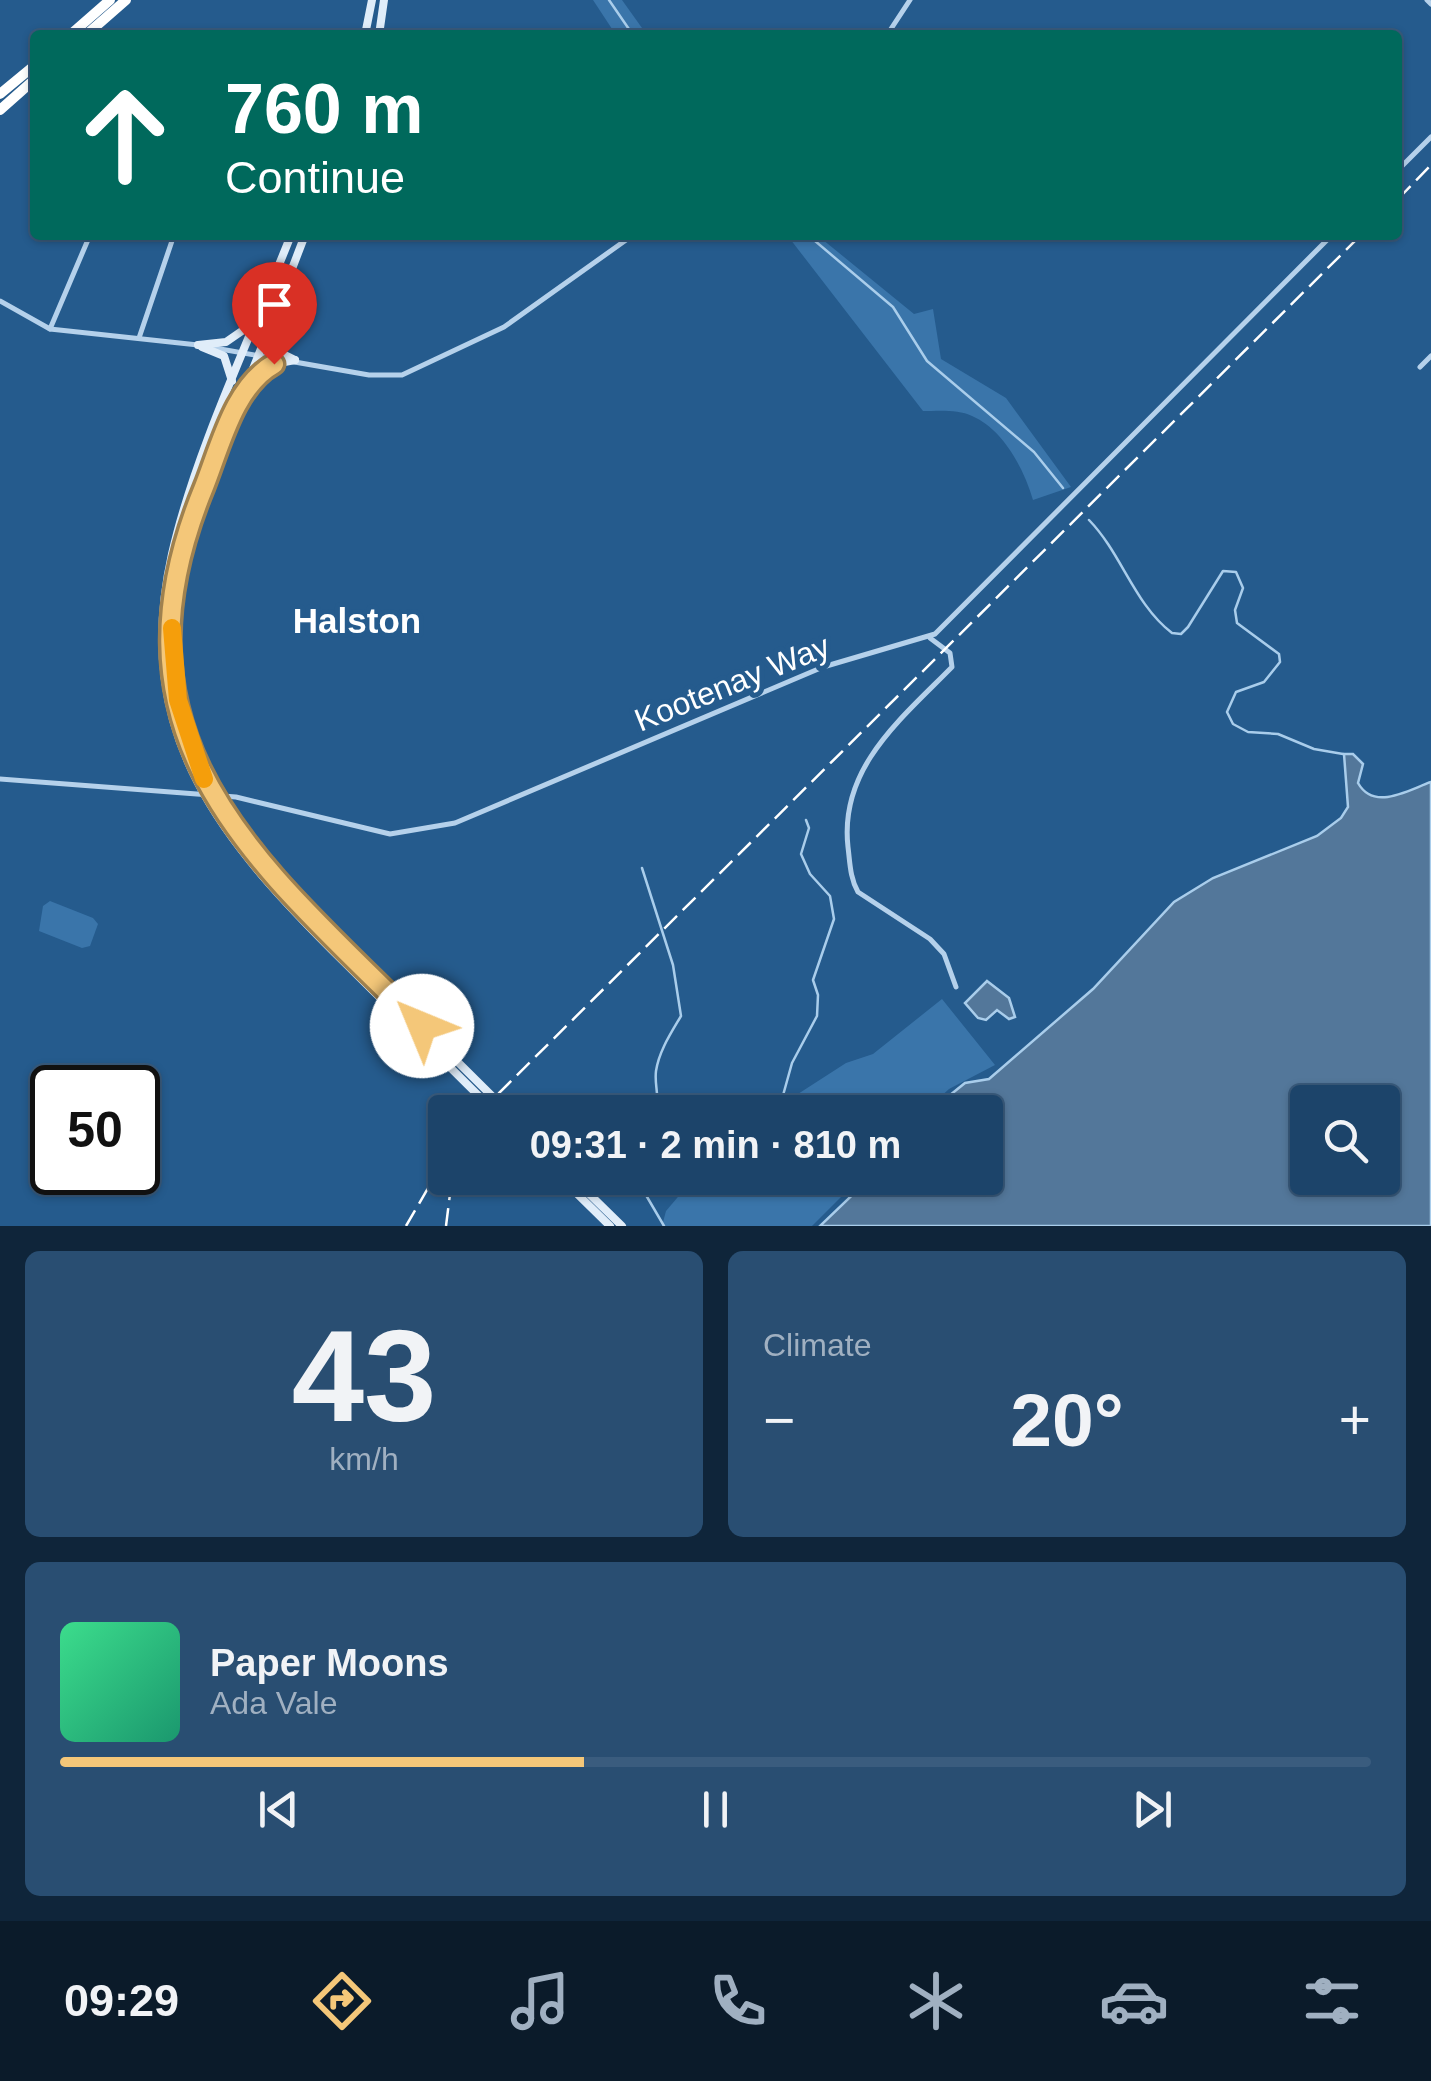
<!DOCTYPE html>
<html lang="en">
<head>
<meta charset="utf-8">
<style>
	:root { --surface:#1c446a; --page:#294e72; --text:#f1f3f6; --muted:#a0b0c1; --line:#3a5c7e; --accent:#f4c779 }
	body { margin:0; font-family:Helvetica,sans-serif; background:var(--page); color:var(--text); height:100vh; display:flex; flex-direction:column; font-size:38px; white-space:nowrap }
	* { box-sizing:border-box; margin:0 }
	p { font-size:32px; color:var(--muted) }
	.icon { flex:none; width:55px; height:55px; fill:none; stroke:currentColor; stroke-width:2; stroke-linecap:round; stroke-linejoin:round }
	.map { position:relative; height:1226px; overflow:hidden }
	.drawer { display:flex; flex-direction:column; gap:25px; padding:25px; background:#0f253a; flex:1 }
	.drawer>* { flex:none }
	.top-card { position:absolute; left:30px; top:30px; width:1372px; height:210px; border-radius:10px; box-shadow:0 2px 8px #0004,0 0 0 2px var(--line); background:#00695c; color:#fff; overflow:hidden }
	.fabs { position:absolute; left:1290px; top:1085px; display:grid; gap:20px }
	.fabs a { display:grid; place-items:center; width:110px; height:110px; border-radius:10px; background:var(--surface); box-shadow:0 2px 8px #0004,0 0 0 2px var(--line); font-size:50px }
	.speed { position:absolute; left:30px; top:1065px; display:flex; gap:20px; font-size:50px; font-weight:700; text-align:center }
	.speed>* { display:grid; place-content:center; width:130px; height:130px; border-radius:50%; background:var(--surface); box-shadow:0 2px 8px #0004,0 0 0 2px var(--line); line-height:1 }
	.speed .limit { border:5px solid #111; border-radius:15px; background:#fff; color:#111 }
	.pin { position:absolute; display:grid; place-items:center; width:85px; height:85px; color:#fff; margin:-102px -42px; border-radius:50% 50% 50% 0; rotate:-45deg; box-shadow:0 0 10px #0007 }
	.pin .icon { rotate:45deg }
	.me { position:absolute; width:110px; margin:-55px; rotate:315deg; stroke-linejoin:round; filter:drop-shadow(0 0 8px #0008) }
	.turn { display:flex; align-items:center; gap:35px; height:210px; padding:0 30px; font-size:45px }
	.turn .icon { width:130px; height:130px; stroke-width:2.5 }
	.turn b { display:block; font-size:70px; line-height:85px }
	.big { font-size:75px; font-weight:800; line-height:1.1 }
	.drawer .card { flex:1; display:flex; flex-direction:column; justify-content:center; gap:15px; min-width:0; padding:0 35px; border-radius:15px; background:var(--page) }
	.drawer .dial { align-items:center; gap:0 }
	.dial b { font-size:130px; line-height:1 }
	.song { display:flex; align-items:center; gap:30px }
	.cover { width:120px; height:120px; border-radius:15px; background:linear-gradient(135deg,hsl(150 70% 55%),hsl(160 70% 35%)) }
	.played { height:10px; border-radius:5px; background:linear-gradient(90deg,var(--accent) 40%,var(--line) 40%) }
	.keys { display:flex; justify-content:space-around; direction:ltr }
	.heat { display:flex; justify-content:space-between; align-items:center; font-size:55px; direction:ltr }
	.drawer .tiles { flex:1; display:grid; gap:25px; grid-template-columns:1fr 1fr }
	.card:last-child { grid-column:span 2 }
	.trip { position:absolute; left:428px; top:1095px; width:575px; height:100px; border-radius:10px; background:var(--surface); box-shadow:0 2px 8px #0004,0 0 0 2px var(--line); font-weight:800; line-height:100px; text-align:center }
	.tab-bar { display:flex; height:160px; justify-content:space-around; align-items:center; background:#0b1b2a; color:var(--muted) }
	.tab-bar .icon { width:70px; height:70px }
	.tab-bar .selected { color:var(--accent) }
	.tab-bar b { font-size:45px; color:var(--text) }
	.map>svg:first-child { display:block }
</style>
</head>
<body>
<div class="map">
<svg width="1431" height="1226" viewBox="0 0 1431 1226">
	<rect width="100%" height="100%" fill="#255b8d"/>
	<g fill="#3a75aa">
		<polygon points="593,0 622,0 647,35 616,35"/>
		<path d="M787 235H817L914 314 933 309 941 359 1006 398 1071 487 1033 500C1024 469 1003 429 972 416 958 409 938 411 923 411Z"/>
		<polygon points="50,901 93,918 98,924 90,946 82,948 39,931 43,906"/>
		<polygon points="942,999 995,1065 949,1089 924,1112 770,1112 846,1063 873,1054"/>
		<polygon points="694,1178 860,1178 812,1226 662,1226 666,1211"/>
	</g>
	<g fill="#53779a" stroke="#a9cdeb" stroke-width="2.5" fill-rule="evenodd">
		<path d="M1344 754H1353L1363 764 1358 783C1374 811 1406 791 1431 782V1226H820L870 1178H985V1112H929L965 1083 989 1079 1093 989 1174 902 1213 878 1317 836 1341 818 1348 807ZM1308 1102H1382V1178H1308Z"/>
		<polygon points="987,981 1009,998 1015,1017 1009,1019 997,1010 986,1020 978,1018 965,1003"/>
	</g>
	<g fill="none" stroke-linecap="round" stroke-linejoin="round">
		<g stroke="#a9cdeb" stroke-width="2.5">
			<polyline points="609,0 633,35"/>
			<polyline points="808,235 893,307 927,361 1034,452 1063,488"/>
			<path d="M1089 520C1122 554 1134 604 1172 633L1181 634 1188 627 1223 571 1236 572 1243 588 1235 610 1237 623 1279 654 1280 662 1264 682 1236 692 1227 712 1233 724 1248 732 1278 734 1314 749 1343 754"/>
			<path d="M642 868 673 965 681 1016C671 1033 659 1051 656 1071 654 1087 661 1097 654 1112"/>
			<polyline points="789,1112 782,1099 792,1063 817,1016 818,995 813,980 834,919 830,896 810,874 801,854 809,828 806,820"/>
			<polyline points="636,1178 664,1226"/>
			<polyline points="845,1178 861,1186"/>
		</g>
		<g stroke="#b5d1eb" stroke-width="5">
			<polyline points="1427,0 1431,4"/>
			<polyline points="887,35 910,0"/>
			<polyline points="1398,170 1431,137"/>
			<polyline points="0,301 50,329 198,345"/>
			<polyline points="50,329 90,235"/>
			<polyline points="139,338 174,235"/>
			<polyline points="209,347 369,375 402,375 504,327 633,235"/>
			<polyline points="1420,367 1431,356"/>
			<path d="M930 638 950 653 952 667C901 719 839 768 848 847 850 863 850 878 858 892L930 939 944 954 956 987"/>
			<polyline points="0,779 236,797 390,834 455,823 823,667 935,634 1332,235"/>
		</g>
		<g stroke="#e0edf9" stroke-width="8">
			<polyline points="365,35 372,0"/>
			<polyline points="379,35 384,0"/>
			<path d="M291 235C252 334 195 452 172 554 131 738 224 843 345 963 395 1013 445 1063 495 1112"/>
			<path d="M305 235C283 292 262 349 238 405 218 454 194 502 181 554 135 738 238 844 357 962 408 1012 458 1063 508 1112"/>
			<polyline points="270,332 279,352 295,360"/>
			<polyline points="198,345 226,342 252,324"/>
			<polyline points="202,347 224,356 232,381"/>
			<polyline points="252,382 274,364 295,360"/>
			<polyline points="561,1178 610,1226"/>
			<polyline points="573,1178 622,1226"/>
		</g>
		<g stroke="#fff" stroke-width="10">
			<polyline points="70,35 110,0"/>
			<polyline points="86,35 126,0"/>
			<polyline points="0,94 35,65"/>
			<polyline points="0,110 35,79"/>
		</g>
		<g stroke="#fff" stroke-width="2.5" stroke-dasharray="18 8" stroke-linecap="butt">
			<polyline points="1398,199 1431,165"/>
			<polyline points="480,1112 1361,235"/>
			<polyline points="406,1226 445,1159"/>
			<polyline points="446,1226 452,1178"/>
		</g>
	</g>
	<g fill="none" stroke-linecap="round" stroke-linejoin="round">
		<g stroke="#9f814f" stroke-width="25">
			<path id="route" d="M274 364C234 386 220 447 204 487 99 742 258 863 422 1026"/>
		</g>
		<use href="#route" stroke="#f4c779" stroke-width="18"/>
		<polyline stroke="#f59e0b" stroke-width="18" points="172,628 178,700 204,779"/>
	</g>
	<g text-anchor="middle" stroke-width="10" stroke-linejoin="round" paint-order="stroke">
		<g font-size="32" fill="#fff" stroke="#255b8d">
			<text transform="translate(732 683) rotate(-22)" y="11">Kootenay Way</text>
		</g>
		<g font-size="35" font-weight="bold" fill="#fff" stroke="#255b8d">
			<text x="357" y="633">Halston</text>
		</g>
	</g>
</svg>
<div class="fabs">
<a><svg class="icon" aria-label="search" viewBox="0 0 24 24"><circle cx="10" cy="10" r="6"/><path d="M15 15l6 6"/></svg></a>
</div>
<div class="speed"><div class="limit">50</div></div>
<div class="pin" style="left:274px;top:364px;background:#d93025"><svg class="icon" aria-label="arrive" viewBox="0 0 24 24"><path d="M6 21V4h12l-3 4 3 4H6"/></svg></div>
<svg class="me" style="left:422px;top:1026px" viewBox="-20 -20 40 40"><circle r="19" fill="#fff"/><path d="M0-13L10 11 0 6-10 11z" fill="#f4c779"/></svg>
<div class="trip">09:31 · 2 min · 810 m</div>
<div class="top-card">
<div class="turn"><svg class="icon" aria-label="ahead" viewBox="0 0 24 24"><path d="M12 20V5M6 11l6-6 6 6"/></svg><div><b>760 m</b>Continue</div></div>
</div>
</div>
<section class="drawer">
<div class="tiles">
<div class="card dial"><b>43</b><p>km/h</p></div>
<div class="card"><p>Climate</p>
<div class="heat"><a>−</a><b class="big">20°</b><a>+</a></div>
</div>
<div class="card">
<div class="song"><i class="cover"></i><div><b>Paper Moons</b><p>Ada Vale</p></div></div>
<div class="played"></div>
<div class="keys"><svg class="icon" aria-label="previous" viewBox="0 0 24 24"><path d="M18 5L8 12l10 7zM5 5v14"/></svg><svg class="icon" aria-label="pause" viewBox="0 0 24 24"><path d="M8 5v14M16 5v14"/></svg><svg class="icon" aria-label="next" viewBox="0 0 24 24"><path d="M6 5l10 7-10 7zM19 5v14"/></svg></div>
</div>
</div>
</section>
<nav class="tab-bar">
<b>09:29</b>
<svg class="icon selected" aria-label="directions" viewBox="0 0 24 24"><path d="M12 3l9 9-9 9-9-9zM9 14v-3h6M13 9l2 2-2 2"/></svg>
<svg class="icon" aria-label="music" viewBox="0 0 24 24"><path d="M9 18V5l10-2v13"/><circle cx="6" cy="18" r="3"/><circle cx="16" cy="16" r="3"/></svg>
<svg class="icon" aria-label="phone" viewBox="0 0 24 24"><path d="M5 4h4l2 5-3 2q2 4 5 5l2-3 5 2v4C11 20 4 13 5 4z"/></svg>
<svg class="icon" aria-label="climate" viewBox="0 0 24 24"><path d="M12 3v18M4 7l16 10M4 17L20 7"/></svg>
<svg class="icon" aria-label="car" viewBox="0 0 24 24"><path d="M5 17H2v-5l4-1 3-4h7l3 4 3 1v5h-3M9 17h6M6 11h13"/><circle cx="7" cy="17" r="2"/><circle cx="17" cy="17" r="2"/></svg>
<svg class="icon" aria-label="filters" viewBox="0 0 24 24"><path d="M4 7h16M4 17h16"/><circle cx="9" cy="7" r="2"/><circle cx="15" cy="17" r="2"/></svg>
</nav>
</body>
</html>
